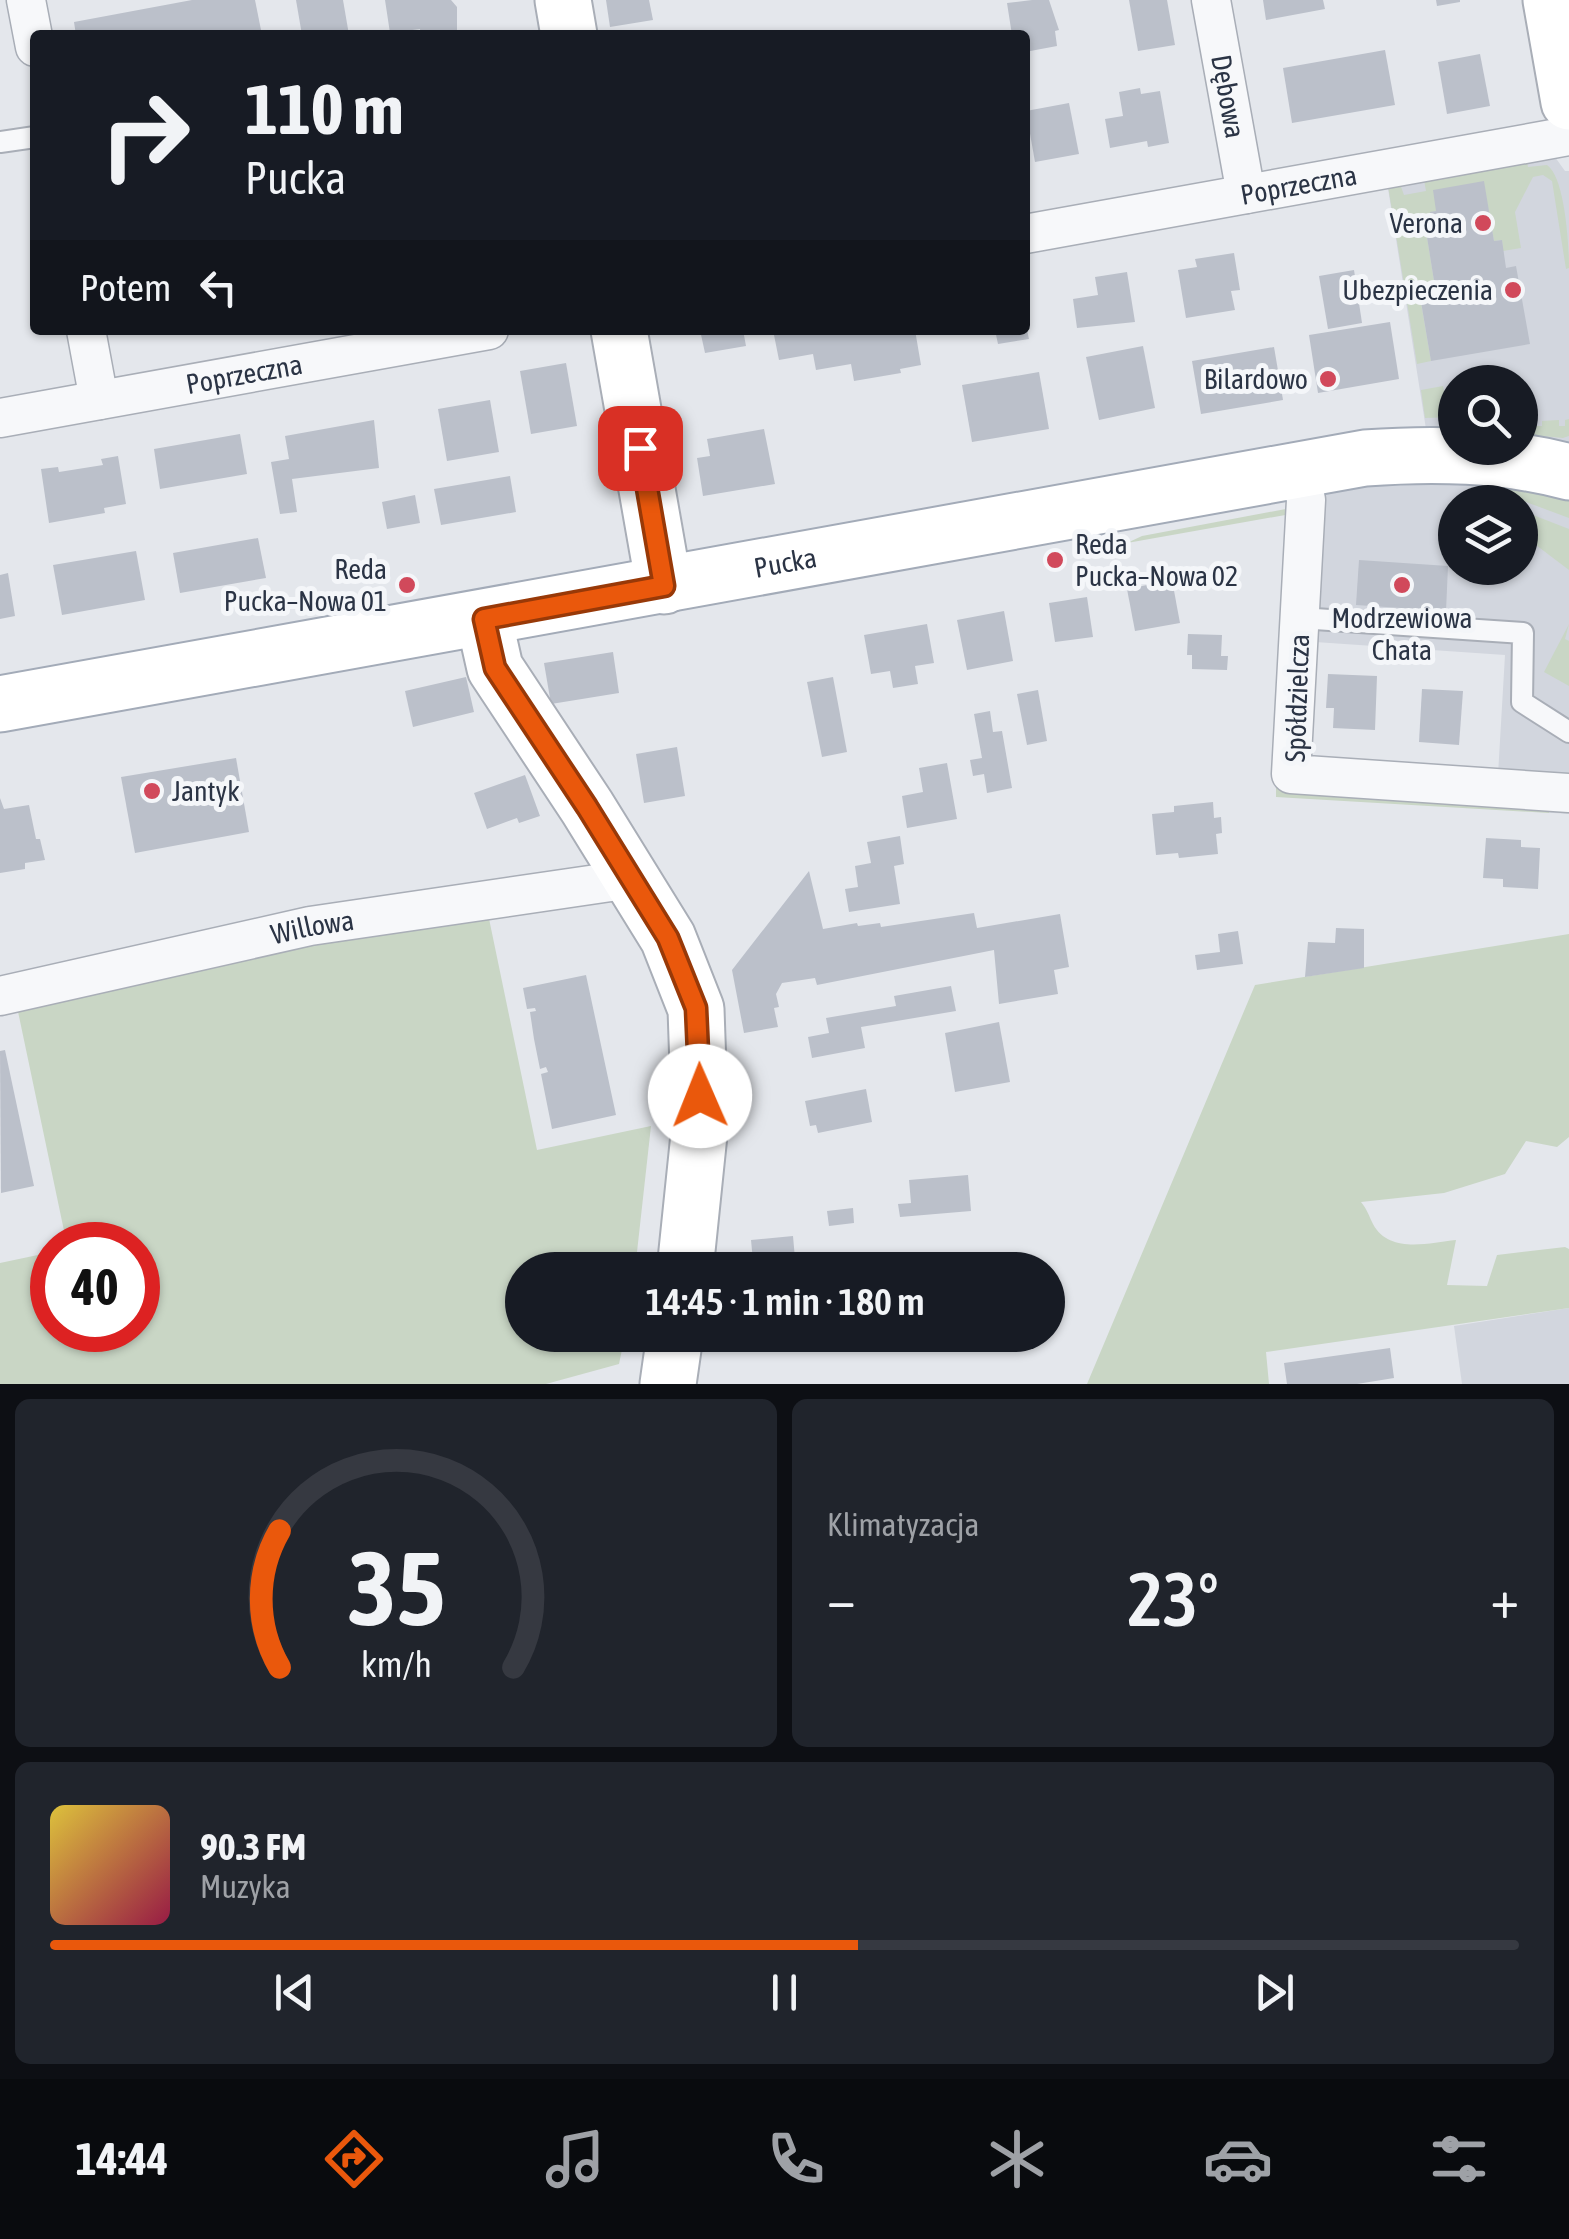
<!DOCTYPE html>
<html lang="pl">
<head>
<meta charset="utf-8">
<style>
	:root { --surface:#171b24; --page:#20242c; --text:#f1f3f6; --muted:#9ea1a6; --line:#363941; --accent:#ea580c }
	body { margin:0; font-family:"Asap Condensed",sans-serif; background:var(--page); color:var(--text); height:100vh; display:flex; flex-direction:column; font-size:38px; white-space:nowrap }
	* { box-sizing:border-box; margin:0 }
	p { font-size:32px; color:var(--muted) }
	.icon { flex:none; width:55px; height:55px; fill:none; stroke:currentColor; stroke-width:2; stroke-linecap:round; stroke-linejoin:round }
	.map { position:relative; height:1384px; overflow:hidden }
	.side { display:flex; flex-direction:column; gap:15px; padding:15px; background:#0d0f14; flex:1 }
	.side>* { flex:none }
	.hud { position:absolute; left:30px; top:30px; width:1000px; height:305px; border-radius:10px; box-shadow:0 2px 8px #0004; background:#171b24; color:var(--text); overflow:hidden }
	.controls { position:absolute; left:1438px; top:365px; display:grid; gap:20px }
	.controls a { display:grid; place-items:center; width:100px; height:100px; border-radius:50%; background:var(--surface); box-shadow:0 2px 8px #0004; font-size:50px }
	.speed { position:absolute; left:30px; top:1222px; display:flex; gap:20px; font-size:50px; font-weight:700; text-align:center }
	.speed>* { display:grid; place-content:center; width:130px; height:130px; border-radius:50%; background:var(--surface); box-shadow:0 2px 8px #0004; line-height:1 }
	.speed .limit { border:15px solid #d22; background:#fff; color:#111 }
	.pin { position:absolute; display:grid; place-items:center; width:85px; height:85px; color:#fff; margin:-42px; border-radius:20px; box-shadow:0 5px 15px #0006 }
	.me { position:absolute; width:110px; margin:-55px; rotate:359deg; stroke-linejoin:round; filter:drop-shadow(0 0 8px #0008) }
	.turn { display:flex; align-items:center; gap:35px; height:210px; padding:0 50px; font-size:45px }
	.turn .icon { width:130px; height:130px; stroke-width:2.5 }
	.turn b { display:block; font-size:70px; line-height:85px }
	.then { display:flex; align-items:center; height:95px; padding:0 50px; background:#0003; gap:20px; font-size:38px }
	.big { font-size:75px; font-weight:600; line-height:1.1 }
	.side .tile { flex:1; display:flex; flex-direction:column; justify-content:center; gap:15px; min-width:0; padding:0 35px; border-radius:15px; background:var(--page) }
	.side .dial { align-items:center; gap:0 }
	.dial svg { height:260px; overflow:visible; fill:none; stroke:var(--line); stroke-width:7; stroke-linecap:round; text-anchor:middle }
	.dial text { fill:var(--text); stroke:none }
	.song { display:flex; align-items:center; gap:30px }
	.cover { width:120px; height:120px; border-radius:15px; background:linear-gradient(135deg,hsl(50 70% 55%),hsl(340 70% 35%)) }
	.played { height:10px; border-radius:5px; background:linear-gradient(90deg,var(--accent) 55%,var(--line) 55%) }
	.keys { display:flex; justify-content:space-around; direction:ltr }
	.heat { display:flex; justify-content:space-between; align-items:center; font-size:55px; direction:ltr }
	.side .tiles { flex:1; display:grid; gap:15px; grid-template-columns:1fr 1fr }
	.tile:last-child { grid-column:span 2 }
	.trip { position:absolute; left:505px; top:1252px; width:560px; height:100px; border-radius:50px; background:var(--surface); box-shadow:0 2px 8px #0004; font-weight:600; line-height:100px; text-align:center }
	.dock { display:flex; height:160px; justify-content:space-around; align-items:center; background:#090b0e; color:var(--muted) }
	.dock .icon { width:70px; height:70px }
	.dock .on { color:var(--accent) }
	.dock b { font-size:45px; color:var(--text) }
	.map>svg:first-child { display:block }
</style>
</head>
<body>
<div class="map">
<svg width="1569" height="1384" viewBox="0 0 1569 1384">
	<rect width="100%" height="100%" fill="#e4e7ec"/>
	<g fill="#d2d6de" fill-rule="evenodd">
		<path d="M1555 157 1565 171H1569V814L1496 809 1505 655 1286 640 1289 489 1426 429 1387 182ZM1455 382H1520V448H1455ZM1455 502H1520V568H1455Z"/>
		<polygon points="1569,1308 1569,1384 1462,1384 1454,1326"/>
	</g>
	<g fill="#c9d6c5">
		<path d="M1527 162 1528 167 1547 165C1565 177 1569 245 1569 268L1566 269 1552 181 1543 175 1533 177 1515 212 1521 248 1503 251 1502 240 1494 241 1487 202 1431 212 1433 229 1426 231 1436 293 1420 297 1431 361 1417 364 1388 186 1400 184 1404 195 1426 191 1424 180Z"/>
		<polygon points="1443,386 1448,410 1455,411 1455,417 1425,418 1421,390"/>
		<polygon points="1569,419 1569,436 1563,438 1520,434 1521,422 1536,421 1537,426 1542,426 1542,421 1559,420 1559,426 1565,426 1565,420"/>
		<polygon points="1510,486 1569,500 1569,518 1518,499 1488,497"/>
		<polygon points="1291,508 1291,514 1127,543 1142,536"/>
		<polygon points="1520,510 1569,529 1569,570 1520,533"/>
		<polygon points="1569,624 1565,639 1569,641 1569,686 1544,672"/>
		<polygon points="1276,781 1448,805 1487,798 1549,804 1549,813 1276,797"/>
		<polygon points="487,909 537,1150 651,1126 635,1270 522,1270 522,1335 625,1335 619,1364 546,1384 0,1384 0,1263 52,1252 52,1330 138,1330 138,1245 67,1245 16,1002"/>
		<path d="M1569 934V1137L1557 1147 1526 1141 1505 1174 1444 1193 1361 1202C1367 1209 1369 1216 1373 1224 1389 1254 1428 1243 1456 1240L1447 1285 1487 1286 1497 1255 1565 1247 1569 1249V1308L1266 1352 1269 1384H1087L1255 985Z"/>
	</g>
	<g fill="#bbc0ca">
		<polygon points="192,0 255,0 262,35 76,35 74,22"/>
		<polygon points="296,0 343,0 349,35 302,35"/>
		<polygon points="385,0 451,0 457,7 457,34 421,35 420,29 390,33"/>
		<polygon points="606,0 649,0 653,20 610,27"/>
		<polygon points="1032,0 1049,0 1059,30 1055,31 1057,46 1025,52 1025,35 1012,35 1007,3"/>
		<polygon points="1129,0 1167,0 1175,45 1138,51"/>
		<polygon points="1263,0 1323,0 1325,9 1266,20"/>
		<polygon points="1436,0 1460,0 1460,2 1437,6"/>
		<polygon points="1385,50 1395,105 1292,123 1283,68"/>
		<polygon points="1480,54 1490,106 1447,114 1438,62"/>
		<polygon points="1140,88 1141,94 1160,91 1169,143 1148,147 1147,141 1110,148 1105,119 1123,116 1119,92"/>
		<polygon points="1069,103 1079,154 1035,162 1026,111"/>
		<polygon points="1484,181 1494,241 1502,240 1506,268 1516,266 1530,344 1431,361 1420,296 1436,293 1426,231 1433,229 1430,212 1436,211 1433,190"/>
		<polygon points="1234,253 1240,290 1231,291 1235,310 1186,318 1178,270 1197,267 1195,259"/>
		<polygon points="1354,270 1362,323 1328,329 1319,276"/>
		<polygon points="1127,272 1135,322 1077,328 1073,299 1098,295 1095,277"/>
		<polygon points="1390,322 1399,379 1318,393 1309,335"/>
		<polygon points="700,330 743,330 746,346 705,353"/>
		<polygon points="773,330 915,330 921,365 900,369 901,373 854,381 851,364 816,370 813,354 779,360"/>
		<polygon points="995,330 1027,330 1029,339 998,344"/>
		<polygon points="1143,346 1155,408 1099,420 1086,357"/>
		<polygon points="1274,347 1283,400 1201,414 1192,361"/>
		<polygon points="566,363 577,426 531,434 520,371"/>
		<polygon points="1039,372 1049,429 972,442 962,385"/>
		<polygon points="490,400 499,452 447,461 438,409"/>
		<polygon points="374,420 379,468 292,479 297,512 280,514 271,462 289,459 285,436"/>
		<polygon points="764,429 775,484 703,496 697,458 710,456 707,439"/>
		<polygon points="240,434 247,474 160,489 154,449"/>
		<polygon points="118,456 126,504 104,508 105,513 49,523 41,469 58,467 59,472 103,465 101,459"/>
		<polygon points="510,476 516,512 441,525 434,489"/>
		<polygon points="415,495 420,523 387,529 382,502"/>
		<polygon points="258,538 266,578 180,593 173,553"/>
		<polygon points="136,551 145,600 62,615 53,565"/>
		<polygon points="1064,556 1065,561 1046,564 1045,559"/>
		<polygon points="1359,560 1448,566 1446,611 1356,605"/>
		<polygon points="8,573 15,616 0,619 0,575"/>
		<polygon points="415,580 416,586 398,590 397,583"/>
		<polygon points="1172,580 1180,623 1135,631 1127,589"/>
		<polygon points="1087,597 1093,637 1055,642 1049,603"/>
		<polygon points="1004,611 1013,661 967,670 957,620"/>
		<polygon points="927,624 934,663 915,666 918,684 893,688 890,671 871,674 864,635"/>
		<polygon points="1188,634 1222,635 1221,656 1228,656 1227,670 1192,669 1192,655 1187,655"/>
		<polygon points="613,652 619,693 551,704 544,663"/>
		<polygon points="1328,674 1377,676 1375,730 1333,728 1334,708 1326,708"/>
		<polygon points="466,677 474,712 413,727 405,691"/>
		<polygon points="833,677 847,752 822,757 807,682"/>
		<polygon points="1422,689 1463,691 1459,745 1419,742"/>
		<polygon points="1038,690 1047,741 1027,745 1017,694"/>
		<polygon points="990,711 993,732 1002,731 1012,788 987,793 984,774 973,776 970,760 982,758 974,714"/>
		<polygon points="677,747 685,796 644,803 636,754"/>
		<polygon points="236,758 249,832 135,853 121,777"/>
		<polygon points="947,763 957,819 907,828 902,796 923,792 919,768"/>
		<polygon points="525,775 540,816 519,823 517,818 487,829 474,793"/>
		<polygon points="0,798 4,809 29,805 36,839 40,839 45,860 25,863 25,869 0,873"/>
		<polygon points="1213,802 1214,818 1221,817 1222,833 1216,834 1218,854 1179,858 1178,853 1156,855 1152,814 1174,812 1174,806"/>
		<polygon points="900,836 904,864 894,866 900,904 849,912 845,889 858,887 855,866 871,863 867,842"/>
		<polygon points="1486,838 1521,840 1521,847 1540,848 1538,889 1503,887 1503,879 1483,878"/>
		<polygon points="809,871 823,929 857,923 858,926 880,923 881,927 974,913 977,928 1060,914 1069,967 1054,970 1058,994 999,1004 994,950 817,985 815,978 782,983 776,994 779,1007 774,1008 778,1027 744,1033 732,970"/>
		<polygon points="1336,928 1364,929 1364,968 1305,977 1308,942 1335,943"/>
		<polygon points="1238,931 1243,964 1197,970 1195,955 1220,952 1218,934"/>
		<polygon points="586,975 616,1115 552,1129 541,1074 548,1072 546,1067 540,1069 534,1039 530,1012 536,1011 535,1008 527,1009 523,988"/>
		<polygon points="951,986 956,1011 861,1027 865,1048 812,1058 808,1037 829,1033 826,1018 896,1006 894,996"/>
		<polygon points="999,1022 1010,1082 955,1092 945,1033"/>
		<polygon points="5,1050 34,1186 1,1193 0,1051"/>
		<polygon points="866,1089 872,1122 818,1133 816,1125 810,1126 805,1101"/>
		<polygon points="968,1175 971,1211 900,1217 898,1204 911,1203 909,1180"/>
		<polygon points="853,1208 854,1223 829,1226 827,1211"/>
		<polygon points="793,1236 796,1270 744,1270 743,1261 753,1261 751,1240"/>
		<polygon points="1390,1348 1394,1378 1357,1384 1287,1384 1284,1363"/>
	</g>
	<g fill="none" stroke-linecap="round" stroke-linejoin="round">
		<g stroke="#a9aeb7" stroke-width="24">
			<g id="lane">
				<polyline points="0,142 35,137"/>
				<polyline points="1300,618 1523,633 1522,702 1569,732"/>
			</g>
		</g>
		<g stroke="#a9aeb7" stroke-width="41">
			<g id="street">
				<polyline points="26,0 35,47"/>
				<path id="s1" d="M1211 0 1246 194"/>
				<path id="s2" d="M1025 234 1569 136"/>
				<polyline points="86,330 99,400"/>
				<path id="s3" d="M0 418 489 330"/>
				<polyline points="1300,469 1306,500 1291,774 1569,793"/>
				<path id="s4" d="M0 996 310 926 631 879"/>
			</g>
		</g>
		<g stroke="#a9aeb7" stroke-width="59">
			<g id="secondary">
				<polyline points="563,0 569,35"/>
				<polyline points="1551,0 1569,102"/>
				<polyline points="619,330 664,586"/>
				<polyline points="484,619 495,668 587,807 668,938 696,1009 700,1125 685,1270"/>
				<polyline points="668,1384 675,1335"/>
			</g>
		</g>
		<g stroke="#a3abb8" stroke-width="59">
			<g id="primary">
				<path id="s5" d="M0 704 1365 458C1434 453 1501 454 1569 472"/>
			</g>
		</g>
		<use href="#lane" stroke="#f7f8fa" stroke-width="20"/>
		<use href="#street" stroke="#f7f8fa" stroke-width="38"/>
		<use href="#secondary" stroke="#fff" stroke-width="55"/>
		<use href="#primary" stroke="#fff" stroke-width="55"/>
	</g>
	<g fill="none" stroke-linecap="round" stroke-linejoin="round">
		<g stroke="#983908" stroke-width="25">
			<polyline id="route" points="640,448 664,586 484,619 495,668 587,807 668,938 696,1008 700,1096"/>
		</g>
		<use href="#route" stroke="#ea580c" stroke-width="18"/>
	</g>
	<g fill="#d1495b" stroke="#f4f6f9" stroke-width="4">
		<circle cx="1483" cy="223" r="10"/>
		<circle cx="1513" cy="290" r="10"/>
		<circle cx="1328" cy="379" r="10"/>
		<circle cx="1055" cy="560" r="10"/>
		<circle cx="407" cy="585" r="10"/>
		<circle cx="1402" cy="585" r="10"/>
		<circle cx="152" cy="791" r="10"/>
	</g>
	<g text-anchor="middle" stroke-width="10" stroke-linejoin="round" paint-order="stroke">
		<g font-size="28" fill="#2b3445" stroke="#f4f6f9">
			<text dy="10" stroke="none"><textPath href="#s1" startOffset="98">Dębowa</textPath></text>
			<text dy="10" stroke="none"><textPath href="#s2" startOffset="278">Poprzeczna</textPath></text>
			<text dy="10" stroke="none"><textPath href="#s3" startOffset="248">Poprzeczna</textPath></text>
			<text dy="10" stroke="none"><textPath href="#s5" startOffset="798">Pucka</textPath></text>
			<text transform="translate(1297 698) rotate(-88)" y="10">Spółdzielcza</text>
			<text dy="10" stroke="none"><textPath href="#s4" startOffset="320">Willowa</textPath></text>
		</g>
		<g font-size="28" fill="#2b3445" stroke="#f4f6f9" text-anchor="end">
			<text x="1463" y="233">Verona</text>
			<text x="1493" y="300">Ubezpieczenia</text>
			<text x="1308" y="389">Bilardowo</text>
			<text x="1075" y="554" text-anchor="start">Reda<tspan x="1075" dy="32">Pucka–Nowa 02</tspan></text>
			<text x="387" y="579">Reda<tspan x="387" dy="32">Pucka–Nowa 01</tspan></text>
			<text x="1402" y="628" text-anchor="middle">Modrzewiowa<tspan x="1402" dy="32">Chata</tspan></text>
			<text x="172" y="801" text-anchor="start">Jantyk</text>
		</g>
	</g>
</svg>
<div class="controls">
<a><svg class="icon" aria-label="search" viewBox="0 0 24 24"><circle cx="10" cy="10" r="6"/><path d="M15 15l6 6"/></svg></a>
<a><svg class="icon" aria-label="layers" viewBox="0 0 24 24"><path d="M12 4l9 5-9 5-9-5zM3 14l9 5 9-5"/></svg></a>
</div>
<div class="speed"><div class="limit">40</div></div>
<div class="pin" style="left:640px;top:448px;background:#d93025"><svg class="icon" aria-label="arrive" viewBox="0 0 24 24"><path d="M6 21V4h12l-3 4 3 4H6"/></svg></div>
<svg class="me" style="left:700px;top:1096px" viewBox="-20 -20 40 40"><circle r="19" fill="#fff"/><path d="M0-13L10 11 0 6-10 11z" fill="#ea580c"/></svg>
<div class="trip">14:45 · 1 min · 180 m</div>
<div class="hud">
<div class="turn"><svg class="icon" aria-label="right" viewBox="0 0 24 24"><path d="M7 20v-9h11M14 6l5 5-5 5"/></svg><div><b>110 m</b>Pucka</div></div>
<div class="then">Potem<svg class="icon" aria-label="left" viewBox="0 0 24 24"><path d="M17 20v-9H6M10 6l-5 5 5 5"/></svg></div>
</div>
</div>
<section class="side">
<div class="tiles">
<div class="tile dial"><svg viewBox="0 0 100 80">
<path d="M14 69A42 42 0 1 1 86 69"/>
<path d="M14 69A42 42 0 0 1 14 27" stroke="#ea580c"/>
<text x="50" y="56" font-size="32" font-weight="700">35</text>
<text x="50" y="72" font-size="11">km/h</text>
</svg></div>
<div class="tile"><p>Klimatyzacja</p>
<div class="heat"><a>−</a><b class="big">23°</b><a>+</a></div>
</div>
<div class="tile">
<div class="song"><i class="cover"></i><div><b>90.3 FM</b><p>Muzyka</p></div></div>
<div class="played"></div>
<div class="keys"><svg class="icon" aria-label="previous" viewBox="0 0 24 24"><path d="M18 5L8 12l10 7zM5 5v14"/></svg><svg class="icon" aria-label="pause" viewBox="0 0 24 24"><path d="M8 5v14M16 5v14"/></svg><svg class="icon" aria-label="next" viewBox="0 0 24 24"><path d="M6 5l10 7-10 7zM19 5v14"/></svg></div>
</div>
</div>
</section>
<nav class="dock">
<b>14:44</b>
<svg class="icon on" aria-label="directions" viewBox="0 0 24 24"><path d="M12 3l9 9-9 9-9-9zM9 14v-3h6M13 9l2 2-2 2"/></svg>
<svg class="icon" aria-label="music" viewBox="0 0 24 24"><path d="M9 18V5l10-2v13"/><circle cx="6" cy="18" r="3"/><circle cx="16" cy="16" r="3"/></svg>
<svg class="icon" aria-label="phone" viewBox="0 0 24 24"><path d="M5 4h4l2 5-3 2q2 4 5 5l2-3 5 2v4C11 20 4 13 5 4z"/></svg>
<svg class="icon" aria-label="climate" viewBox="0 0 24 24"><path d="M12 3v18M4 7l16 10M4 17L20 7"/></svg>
<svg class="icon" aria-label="car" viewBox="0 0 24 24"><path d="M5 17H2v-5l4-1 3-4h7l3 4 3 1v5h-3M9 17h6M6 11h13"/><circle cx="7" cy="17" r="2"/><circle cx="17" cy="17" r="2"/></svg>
<svg class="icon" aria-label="filters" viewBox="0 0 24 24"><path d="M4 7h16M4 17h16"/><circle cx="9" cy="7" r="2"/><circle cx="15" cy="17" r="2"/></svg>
</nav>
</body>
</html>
